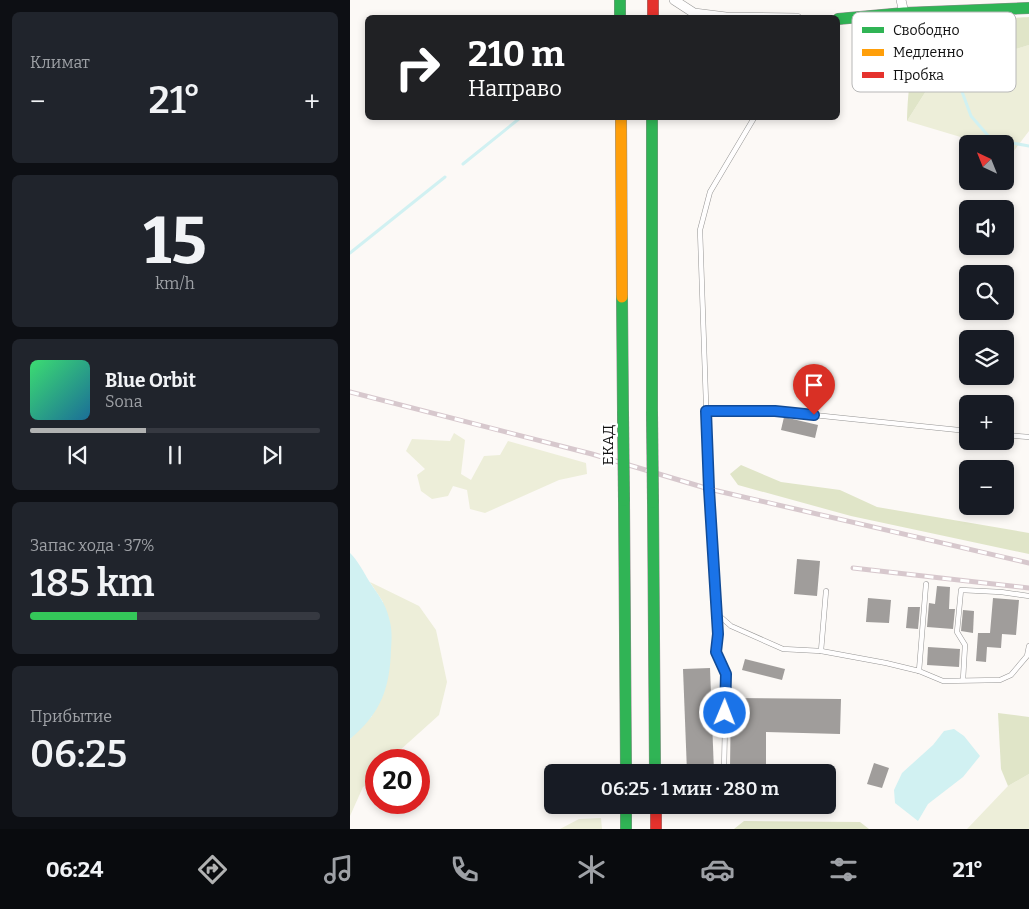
<!DOCTYPE html>
<html lang="ru">
<head>
<meta charset="utf-8">
<style>
	:root { --surface:#171b24; --page:#20242c; --text:#f1f3f6; --muted:#9ea1a6; --line:#363941; --accent:#b1b2b2 }
	body { margin:0; font-family:Bitter,serif; background:var(--page); color:var(--text); height:100vh; display:flex; flex-direction:column; font-size:19px; white-space:nowrap }
	* { box-sizing:border-box; margin:0 }
	p { font-size:16px; color:var(--muted) }
	.icon { flex:none; width:28px; height:28px; fill:none; stroke:currentColor; stroke-width:2; stroke-linecap:round; stroke-linejoin:round }
	.map { position:relative; flex:1; overflow:hidden }
	.sheet { display:flex; flex-direction:column; gap:12px; padding:12px; background:#0d0f14; width:350px }
	.sheet>* { flex:none }
	.banner { position:absolute; left:15px; top:15px; width:475px; height:105px; border-radius:8px; box-shadow:0 2px 8px #0003; background:#202124; color:#fff; overflow:hidden }
	.needle { width:32px; rotate:317deg }
	.tools { position:absolute; left:609px; top:135px; display:grid; gap:10px }
	.tools a { display:grid; place-items:center; width:55px; height:55px; border-radius:8px; background:var(--surface); box-shadow:0 2px 8px #0003; font-size:25px }
	.speed { position:absolute; left:15px; top:749px; display:flex; gap:10px; font-size:25px; font-weight:700; text-align:center }
	.speed>* { display:grid; place-content:center; width:65px; height:65px; border-radius:50%; background:var(--surface); box-shadow:0 2px 8px #0003; line-height:1 }
	.speed .limit { border:8px solid #d22; background:#fff; color:#111 }
	.pin { position:absolute; display:grid; place-items:center; width:42px; height:42px; color:#fff; margin:-51px -21px; border-radius:50% 50% 50% 0; rotate:-45deg; box-shadow:0 0 5px #0007 }
	.pin .icon { rotate:45deg }
	.me { position:absolute; width:55px; margin:-28px; rotate:1deg; stroke-linejoin:round; filter:drop-shadow(0 0 4px #0008) }
	.turn { display:flex; align-items:center; gap:18px; height:105px; padding:0 20px; font-size:22px }
	.turn .icon { width:65px; height:65px; stroke-width:2.5 }
	.turn b { display:block; font-size:35px; line-height:42px }
	.big { font-size:38px; font-weight:600; line-height:1.1 }
	.sheet .widget { flex:1; display:flex; flex-direction:column; justify-content:center; gap:8px; min-width:0; padding:0 18px; border-radius:8px; background:var(--page) }
	.sheet .dial { align-items:center; gap:0 }
	.dial b { font-size:65px; line-height:1 }
	.song { display:flex; align-items:center; gap:15px }
	.cover { width:60px; height:60px; border-radius:8px; background:linear-gradient(135deg,hsl(140 70% 55%),hsl(200 70% 35%)) }
	.played { height:5px; border-radius:2px; background:linear-gradient(90deg,var(--accent) 40%,var(--line) 40%) }
	.keys { display:flex; justify-content:space-around; direction:ltr }
	.heat { display:flex; justify-content:space-between; align-items:center; font-size:28px; direction:ltr }
	.charge { height:8px; border-radius:4px; background:linear-gradient(90deg,#34c759 37%,var(--line) 0) }
	.trip { position:absolute; left:194px; top:764px; width:292px; height:50px; border-radius:8px; background:var(--surface); box-shadow:0 2px 8px #0003; font-weight:600; line-height:50px; text-align:center }
	.tabs { display:flex; height:80px; justify-content:space-around; align-items:center; background:#090b0e; color:var(--muted) }
	.tabs .icon { width:35px; height:35px }
	.tabs .on { color:var(--accent) }
	.tabs b { font-size:22px; color:var(--text) }
	main { display:flex; flex:1; min-height:0 }
	.map>svg:first-child { display:block }
</style>
</head>
<body>
<main>
<section class="sheet">
<div class="widget"><p>Климат</p>
<div class="heat"><a>−</a><b class="big">21°</b><a>+</a></div>
</div>
<div class="widget dial"><b>15</b><p>km/h</p></div>
<div class="widget">
<div class="song"><i class="cover"></i><div><b>Blue Orbit</b><p>Sona</p></div></div>
<div class="played"></div>
<div class="keys"><svg class="icon" aria-label="previous" viewBox="0 0 24 24"><path d="M18 5L8 12l10 7zM5 5v14"/></svg><svg class="icon" aria-label="pause" viewBox="0 0 24 24"><path d="M8 5v14M16 5v14"/></svg><svg class="icon" aria-label="next" viewBox="0 0 24 24"><path d="M6 5l10 7-10 7zM19 5v14"/></svg></div>
</div>
<div class="widget"><p>Запас хода · 37%</p><b class="big">185 km</b><div class="charge"></div></div>
<div class="widget"><p>Прибытие</p><b class="big">06:25</b></div>
</section>
<div class="map">
<svg width="679" height="829" viewBox="0 0 679 829">
	<rect width="100%" height="100%" fill="#fcf9f6"/>
	<g fill="#edeed9">
		<polygon points="679,45 679,131 663,152 655,150 655,144 634,144 557,121 576,91 649,54"/>
		<polygon points="104,433 115,440 111,474 121,480 134,456 150,455 158,441 236,463 237,474 209,480 135,513 120,509 117,490 103,486 98,496 82,499 71,491 67,475 75,469 56,451 62,439 100,441"/>
		<polygon points="20,582 69,606 86,630 97,682 89,715 49,751 33,760 26,760 26,780 13,787 0,816 0,739 22,716 33,602"/>
		<polygon points="679,774 679,829 617,829 658,786"/>
		<polygon points="251,818 252,829 210,829 229,819"/>
	</g>
	<g fill="#e0e5c8">
		<path d="M679 17V45L649 54 576 91 557 121C558 92 560 42 587 25 594 21 665 18 679 17Z"/>
		<polygon points="391,465 431,482 490,490 527,507 679,533 679,554 501,516 388,485 380,474"/>
		<polygon points="648,713 679,717 679,774 658,786 651,769"/>
		<polygon points="394,821 510,822 519,829 384,829"/>
	</g>
	<g fill="#d1f1f2">
		<path d="M0 553C8 561 13 571 19 581 27 593 36 604 39 618 42 628 42 638 41 649 40 688 31 713 0 739Z"/>
		<polygon points="604,729 614,736 630,756 613,777 578,804 568,821 545,803 544,790 552,773 583,745 594,731"/>
	</g>
	<g fill="none" stroke-linecap="round" stroke-linejoin="round">
		<g stroke="#d1f1f2" stroke-width="3">
			<polyline points="591,35 621,116 641,139 679,146"/>
			<polyline points="113,164 170,118"/>
			<polyline points="0,253 95,177"/>
		</g>
	</g>
	<g fill="#a09d9b">
		<polygon points="434,417 468,425 465,438 431,430"/>
		<polygon points="447,559 470,561 467,596 444,594"/>
		<polygon points="587,586 600,587 599,609 605,609 603,629 577,627 579,603 585,604"/>
		<polygon points="518,598 541,600 539,623 516,622"/>
		<polygon points="643,598 669,600 666,635 652,634 651,648 637,647 636,662 626,661 628,633 640,633"/>
		<polygon points="558,607 570,607 568,629 556,628"/>
		<polygon points="613,610 624,611 623,633 611,631"/>
		<polygon points="578,647 610,649 609,667 577,665"/>
		<polygon points="395,659 435,669 432,680 392,670"/>
		<polygon points="360,668 364,772 337,772 333,669"/>
		<polygon points="381,698 491,699 490,734 416,732 416,768 380,768"/>
		<polygon points="524,763 539,768 532,788 517,784"/>
		<polygon points="342,805 389,805 389,813 342,812"/>
	</g>
	<g fill="none" stroke-linecap="round" stroke-linejoin="round">
		<g stroke="#969594" stroke-width="5.5">
			<g id="lane">
				<polyline points="404,118 360,192 350,230 359,489 366,613 381,626 433,649 471,651 536,663 569,671 593,681 650,680 661,675 677,656 679,646"/>
				<polyline points="356,411 425,411 618,431"/>
				<polyline points="655,435 679,437"/>
				<polyline points="366,613 368,634 366,652 376,674 374,772"/>
				<polyline points="471,651 476,591"/>
				<polyline points="569,671 576,584"/>
				<polyline points="613,680 615,645 607,632 611,590 651,592 679,596"/>
			</g>
		</g>
		<g stroke="#969594" stroke-width="10">
			<g id="street">
				<polyline points="324,0 344,13 376,17 447,18"/>
				<polyline points="551,0 554,13"/>
			</g>
		</g>
		<g stroke="#8d8c8a" stroke-width="12">
			<g id="fast">
				<polyline points="270,0 270,18"/>
				<polyline points="488,19 554,13 679,8"/>
				<polyline points="302,118 302,413"/>
				<polyline points="272,297 273,413"/>
				<polyline points="274,500 276,772"/>
				<polyline points="303,502 305,772"/>
				<polyline points="276,805 276,829"/>
			</g>
		</g>
		<g stroke="#8d8c8a" stroke-width="12">
			<polyline id="slow" points="271,118 272,297"/>
		</g>
		<g stroke="#8d8c8a" stroke-width="12">
			<g id="jam">
				<polyline points="303,0 303,18"/>
				<polyline points="306,805 306,829"/>
			</g>
		</g>
		<use href="#lane" stroke="#fffefe" stroke-width="4.5"/>
		<use href="#street" stroke="#fffefe" stroke-width="9"/>
		<use href="#fast" stroke="#30b455" stroke-width="11"/>
		<use href="#slow" stroke="#ff9f0a" stroke-width="11"/>
		<use href="#jam" stroke="#e5322d" stroke-width="11"/>
		<g stroke="#d7c8cd" stroke-width="5">
			<g id="rail">
				<polyline points="0,392 242,454 359,489 679,563"/>
				<polyline points="503,568 679,588"/>
			</g>
		</g>
		<use href="#rail" stroke="#fff" stroke-width="3" stroke-dasharray="9" stroke-linecap="butt"/>
		<g stroke="#848281" stroke-width="12" stroke-linecap="butt">
			<g id="fast-bridge">
				<polyline points="273,413 274,500"/>
				<polyline points="302,413 303,502"/>
			</g>
		</g>
		<use href="#fast-bridge" stroke="#30b455" stroke-width="11"/>
	</g>
	<g fill="none" stroke-linecap="round" stroke-linejoin="round">
		<g stroke="#114b97" stroke-width="12">
			<polyline id="route" points="375,713 376,674 366,652 368,634 359,489 356,411 425,411 464,415"/>
		</g>
		<use href="#route" stroke="#1a73e8" stroke-width="9"/>
	</g>
	<g text-anchor="middle" stroke-width="5" stroke-linejoin="round" paint-order="stroke">
		<g font-size="15" fill="#101010" stroke="#fff">
			<text transform="translate(258 445) rotate(-90)" y="5">ЕКАД</text>
		</g>
	</g>
	<rect x="502" y="12" width="164" height="80" rx="8" fill="#fff" stroke="#b7b7b7" stroke-width="1"/>
	<rect x="512" y="27" width="22" height="6" fill="#30b455"/>
	<rect x="512" y="49" width="22" height="7" fill="#ff9f0a"/>
	<rect x="512" y="72" width="22" height="6" fill="#e5322d"/>
	<g font-size="14" fill="#101010">
		<text x="543" y="35">Свободно</text>
		<text x="543" y="57">Медленно</text>
		<text x="543" y="80">Пробка</text>
	</g>
</svg>
<div class="tools">
<a><svg class="needle" viewBox="-14 -14 28 28"><path d="M0-13l5 13h-10z" fill="#e53935"/><path d="M0 13l5-13h-10z" fill="#9ea1a6"/></svg></a>
<a><svg class="icon" aria-label="sound" viewBox="0 0 24 24"><path d="M4 9h4l5-4v14l-5-4H4zM17 9q2 3 0 6"/></svg></a>
<a><svg class="icon" aria-label="search" viewBox="0 0 24 24"><circle cx="10" cy="10" r="6"/><path d="M15 15l6 6"/></svg></a>
<a><svg class="icon" aria-label="layers" viewBox="0 0 24 24"><path d="M12 4l9 5-9 5-9-5zM3 14l9 5 9-5"/></svg></a>
<a>+</a>
<a>−</a>
</div>
<div class="speed"><div class="limit">20</div></div>
<div class="pin" style="left:464px;top:415px;background:#d93025"><svg class="icon" aria-label="arrive" viewBox="0 0 24 24"><path d="M6 21V4h12l-3 4 3 4H6"/></svg></div>
<svg class="me" style="left:375px;top:713px" viewBox="-20 -20 40 40"><circle r="17" fill="#1a73e8" stroke="#fff" stroke-width="3"/><path d="M0-11L8 9 0 5-8 9z" fill="#fff"/></svg>
<div class="trip">06:25 · 1 мин · 280 m</div>
<div class="banner">
<div class="turn"><svg class="icon" aria-label="right" viewBox="0 0 24 24"><path d="M7 20v-9h11M14 6l5 5-5 5"/></svg><div><b>210 m</b>Направо</div></div>
</div>
</div>
</main>
<nav class="tabs">
<b>06:24</b>
<svg class="icon on" aria-label="directions" viewBox="0 0 24 24"><path d="M12 3l9 9-9 9-9-9zM9 14v-3h6M13 9l2 2-2 2"/></svg>
<svg class="icon" aria-label="music" viewBox="0 0 24 24"><path d="M9 18V5l10-2v13"/><circle cx="6" cy="18" r="3"/><circle cx="16" cy="16" r="3"/></svg>
<svg class="icon" aria-label="phone" viewBox="0 0 24 24"><path d="M5 4h4l2 5-3 2q2 4 5 5l2-3 5 2v4C11 20 4 13 5 4z"/></svg>
<svg class="icon" aria-label="climate" viewBox="0 0 24 24"><path d="M12 3v18M4 7l16 10M4 17L20 7"/></svg>
<svg class="icon" aria-label="car" viewBox="0 0 24 24"><path d="M5 17H2v-5l4-1 3-4h7l3 4 3 1v5h-3M9 17h6M6 11h13"/><circle cx="7" cy="17" r="2"/><circle cx="17" cy="17" r="2"/></svg>
<svg class="icon" aria-label="filters" viewBox="0 0 24 24"><path d="M4 7h16M4 17h16"/><circle cx="9" cy="7" r="2"/><circle cx="15" cy="17" r="2"/></svg>
<b>21°</b>
</nav>
</body>
</html>
